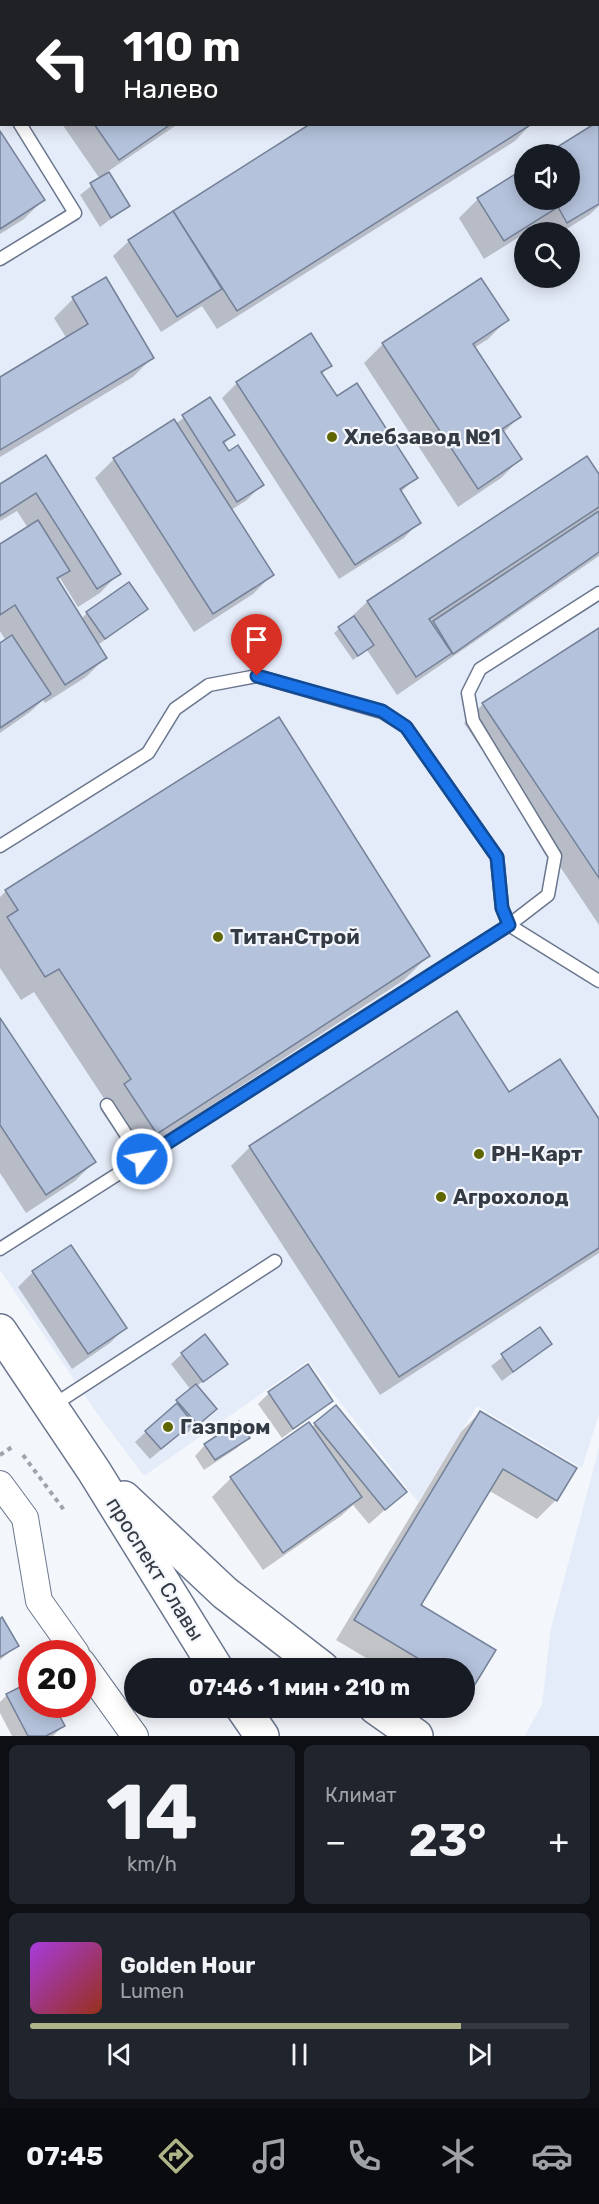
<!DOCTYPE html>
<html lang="ru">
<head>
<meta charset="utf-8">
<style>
	:root { --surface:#171b24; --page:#20242c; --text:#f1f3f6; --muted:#9ea1a6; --line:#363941; --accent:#afb388 }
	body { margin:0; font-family:Rubik,sans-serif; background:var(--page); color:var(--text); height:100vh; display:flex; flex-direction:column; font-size:22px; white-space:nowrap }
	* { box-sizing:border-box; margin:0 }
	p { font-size:20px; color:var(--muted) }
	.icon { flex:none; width:33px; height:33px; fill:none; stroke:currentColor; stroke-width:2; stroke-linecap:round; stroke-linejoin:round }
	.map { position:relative; height:1736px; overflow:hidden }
	.details { display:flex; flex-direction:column; gap:9px; padding:9px; background:#0d0f14; flex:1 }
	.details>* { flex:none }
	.top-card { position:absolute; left:0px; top:0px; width:600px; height:126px; box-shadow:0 3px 15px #0003; background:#202124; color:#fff; overflow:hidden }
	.controls { position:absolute; left:514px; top:144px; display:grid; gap:12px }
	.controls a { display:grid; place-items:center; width:66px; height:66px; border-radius:50%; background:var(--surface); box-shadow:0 3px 15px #0003; font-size:30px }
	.speed { position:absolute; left:18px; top:1640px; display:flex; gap:12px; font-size:30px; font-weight:700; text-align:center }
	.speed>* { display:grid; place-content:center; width:78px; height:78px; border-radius:50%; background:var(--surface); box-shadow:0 3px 15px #0003; line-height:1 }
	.speed .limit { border:9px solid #d22; background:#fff; color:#111 }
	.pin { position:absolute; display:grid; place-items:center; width:51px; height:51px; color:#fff; margin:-62px -26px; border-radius:50% 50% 50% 0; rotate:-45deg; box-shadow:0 0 6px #0007 }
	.pin .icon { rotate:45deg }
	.me { position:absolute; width:66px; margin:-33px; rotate:58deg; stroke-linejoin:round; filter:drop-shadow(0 0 4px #0008) }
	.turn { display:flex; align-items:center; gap:21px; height:126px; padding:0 24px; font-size:27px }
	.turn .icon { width:78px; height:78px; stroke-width:2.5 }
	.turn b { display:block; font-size:42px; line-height:51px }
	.big { font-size:45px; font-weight:700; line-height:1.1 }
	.details .widget { flex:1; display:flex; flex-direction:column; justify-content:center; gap:9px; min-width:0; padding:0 21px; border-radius:9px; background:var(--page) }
	.details .dial { align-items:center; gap:0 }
	.dial b { font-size:78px; line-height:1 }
	.song { display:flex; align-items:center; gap:18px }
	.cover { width:72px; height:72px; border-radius:9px; background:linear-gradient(135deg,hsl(280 70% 55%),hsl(10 70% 35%)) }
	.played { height:6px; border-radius:3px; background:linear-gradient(90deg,var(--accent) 80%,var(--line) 80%) }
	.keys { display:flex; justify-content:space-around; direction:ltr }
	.heat { display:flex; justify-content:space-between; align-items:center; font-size:33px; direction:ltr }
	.details .tiles { flex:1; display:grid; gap:9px; grid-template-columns:1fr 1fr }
	.widget:last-child { grid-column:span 2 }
	.trip { position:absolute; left:124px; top:1658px; width:351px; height:60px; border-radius:30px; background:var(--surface); box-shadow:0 3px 15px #0003; font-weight:700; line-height:60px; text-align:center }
	.tabs { display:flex; height:96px; justify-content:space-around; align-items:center; background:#090b0e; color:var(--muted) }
	.tabs .icon { width:42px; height:42px }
	.tabs .active { color:var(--accent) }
	.tabs b { font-size:27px; color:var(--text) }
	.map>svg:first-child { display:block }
</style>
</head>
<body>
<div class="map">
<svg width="599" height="1736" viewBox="0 0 599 1736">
	<rect width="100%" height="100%" fill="#f3f6fb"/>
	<g fill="#e5ecf9" fill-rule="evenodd">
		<path d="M0 0H599V1414L582 1468 477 1406 418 1502 308 1361 144 1476 96 1412 0 1270ZM2 2H598V124H2ZM525 154H570V200H525ZM525 232H570V278H525Z"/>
		<polygon points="599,1448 599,1736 525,1736 542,1704 551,1628"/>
	</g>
	<g fill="#0003">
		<polygon points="85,0 361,0 83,2"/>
		<polygon points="599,123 599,206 589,215 562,232 542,232 538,225 484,259 459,218 478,199 525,169 525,200 570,200 570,154 549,154"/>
		<polygon points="62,124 178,124 107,172 128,206 100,227 80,195 100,179"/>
		<polygon points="313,124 531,124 515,141 217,329 202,306 161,332 113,256 129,241"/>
		<polygon points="0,133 43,200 24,219 0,234"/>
		<polygon points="481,280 507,320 488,339 474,348 519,417 503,433 520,459 501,478 458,507 364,363 383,344"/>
		<polygon points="73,299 152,358 133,377 0,457 0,379 67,339 54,318"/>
		<polygon points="330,365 321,375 336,399 416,477 400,493 419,522 404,538 339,579 222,398 237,383"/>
		<polygon points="210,399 233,435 223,445 262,484 247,500 231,510 272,575 253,594 194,632 95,478 114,459 175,424"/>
		<polygon points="45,457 119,573 100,593 78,607 60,578 57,581 81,619 87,613 146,609 98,645 105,658 86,677 45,703 43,700 30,712 0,733 0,645 6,641 0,631 0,546 28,528 17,511 0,521 0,486"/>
		<polygon points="586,458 599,477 599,510 594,514 599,513 599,556 397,695 367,650 353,660 334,633 367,602"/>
		<polygon points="599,629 599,925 464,723 483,704"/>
		<polygon points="6,891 428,956 404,980 132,1157 100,1109 107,1103 34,992 21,1000 0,968 0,897"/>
		<polygon points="0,1021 94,1162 75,1181 26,1213 0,1173"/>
		<polygon points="509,1094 599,1122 599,1253 380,1395 231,1166 250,1147"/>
		<polygon points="33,1272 125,1328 110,1343 72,1369 18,1287"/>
		<polygon points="539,1329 550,1344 502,1381 491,1366"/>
		<polygon points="182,1354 226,1363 197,1386 204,1419 186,1434 183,1431 150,1459 135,1442 191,1390 171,1364"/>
		<polygon points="269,1393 331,1401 282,1438 258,1404"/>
		<polygon points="335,1407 405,1492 369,1524 353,1505 341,1516 263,1570 212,1497 231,1478 311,1428"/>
		<polygon points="480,1412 556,1500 537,1519 488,1490 419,1606 494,1651 465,1695 465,1668 383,1668 336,1640 461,1432"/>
		<polygon points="248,1438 237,1448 204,1470 195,1456 205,1445"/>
		<polygon points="0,1620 17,1646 0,1660"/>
		<polygon points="7,1695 32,1704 51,1704 63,1726 53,1736 12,1736 0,1713 0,1702"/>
	</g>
	<g fill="#b4c2db" stroke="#748198" stroke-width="1.5">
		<polygon points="83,0 354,0 81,2"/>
		<polygon points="599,122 599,204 567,223 558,207 504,241 477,198 525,168 525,200 570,200 570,154 546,154 594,124 598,124"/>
		<polygon points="94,124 171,124 119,160"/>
		<polygon points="310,124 532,124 237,311 173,211"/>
		<polygon points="0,131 45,200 0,229"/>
		<polygon points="109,172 130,206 111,218 90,183"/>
		<polygon points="173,211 222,289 177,317 128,240"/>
		<polygon points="106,277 154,358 0,450 0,377 88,324 72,297"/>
		<polygon points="481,278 509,320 473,344 521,417 502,429 522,459 478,489 382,343"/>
		<polygon points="311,333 332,366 321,372 337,396 357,383 418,478 400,489 421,523 355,565 236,382"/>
		<polygon points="210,397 235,435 223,442 229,451 238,445 264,485 237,502 182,415"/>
		<polygon points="174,419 274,575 213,614 113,458"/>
		<polygon points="46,455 121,574 97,589 36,493 0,516 0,484"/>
		<polygon points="587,456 599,474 599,507 429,619 452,653 416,677 367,601"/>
		<polygon points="599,511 599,552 453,654 433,621"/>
		<polygon points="38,520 70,571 57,578 107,658 65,685 15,605 0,615 0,544"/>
		<polygon points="129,582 148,609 105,639 86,612"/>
		<polygon points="354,616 374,645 358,656 338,627"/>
		<polygon points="599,628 599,878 482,703"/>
		<polygon points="12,635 51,694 0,728 0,643"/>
		<polygon points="279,717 430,956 157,1134 124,1084 131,1079 59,969 45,977 7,917 18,910 5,890"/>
		<polygon points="457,1011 509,1092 560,1059 599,1119 599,1248 399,1377 249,1146"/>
		<polygon points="0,1018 96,1162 46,1195 0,1125"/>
		<polygon points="71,1245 127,1328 88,1354 32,1271"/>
		<polygon points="540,1327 552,1344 513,1372 501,1354"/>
		<polygon points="205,1334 228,1364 203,1382 181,1353"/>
		<polygon points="308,1364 333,1401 293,1429 268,1392"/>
		<polygon points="196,1384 217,1409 198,1425 176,1400"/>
		<polygon points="177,1403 193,1423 161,1449 145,1431"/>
		<polygon points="336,1405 407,1492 385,1510 314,1423"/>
		<polygon points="480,1411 577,1468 557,1501 503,1469 421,1605 496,1650 471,1691 465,1687 465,1668 434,1668 354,1620"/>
		<polygon points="239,1421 250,1438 215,1460 204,1444"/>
		<polygon points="309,1422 362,1497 283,1553 230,1477"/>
		<polygon points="2,1617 19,1646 0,1657 0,1619"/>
		<polygon points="32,1681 32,1704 53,1704 65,1726 46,1736 28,1736 6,1694"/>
	</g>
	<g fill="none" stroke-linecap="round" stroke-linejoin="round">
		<g stroke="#6a768d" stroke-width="15">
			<g id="lane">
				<polyline points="0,92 2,95"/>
				<polyline points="0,259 75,213 20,124"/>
				<polyline points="0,846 148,753 175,709 209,685 257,676 382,712 406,727 497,857 502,908 509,925 599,981"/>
				<polyline points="107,1105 142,1159"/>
				<polyline points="0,1249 509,925 548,895 555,856 473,721 468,693 480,669 599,593"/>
				<polyline points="52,1406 275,1261"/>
			</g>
		</g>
		<g stroke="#6a768d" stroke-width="28">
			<g id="street">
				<polyline points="0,1484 25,1518 39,1601 76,1653"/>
				<polyline points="82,1662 135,1736"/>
			</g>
		</g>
		<g stroke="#6a768d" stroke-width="36">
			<g id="primary">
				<polyline points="0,1331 94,1471 216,1668"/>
				<polyline points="124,1498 225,1593 322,1668"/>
				<polyline points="242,1707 262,1736"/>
				<polyline points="375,1707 416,1736"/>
			</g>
		</g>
		<g stroke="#9fa3aa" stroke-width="4" stroke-dasharray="4.5 4.5" stroke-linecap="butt">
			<polyline points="0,1455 15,1445"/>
			<polyline points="23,1455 64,1510"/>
		</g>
		<use href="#lane" stroke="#fff" stroke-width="12"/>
		<use href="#street" stroke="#fff" stroke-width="26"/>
		<use href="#primary" stroke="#fff" stroke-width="33"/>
	</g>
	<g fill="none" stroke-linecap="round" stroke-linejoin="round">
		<g stroke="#114b97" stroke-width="15">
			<polyline id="route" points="142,1159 509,925 502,908 497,857 406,727 382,711 257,676"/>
		</g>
		<use href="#route" stroke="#1a73e8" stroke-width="10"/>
	</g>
	<g fill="#5f6501" stroke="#f3f6fb" stroke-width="2">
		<circle cx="332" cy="437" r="6"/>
		<circle cx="218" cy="937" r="6"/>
		<circle cx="479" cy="1154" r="6"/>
		<circle cx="441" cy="1197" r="6"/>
		<circle cx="168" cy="1427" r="6"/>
	</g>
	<g text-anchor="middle" stroke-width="4.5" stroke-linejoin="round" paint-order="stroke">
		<g font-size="21" font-weight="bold" fill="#353b45" stroke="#f3f6fb" text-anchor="start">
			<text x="344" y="444">Хлебзавод №1</text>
			<text x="230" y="944">ТитанСтрой</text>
			<text x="491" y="1161">РН-Карт</text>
			<text x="453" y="1204">Агрохолод</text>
			<text x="180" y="1434">Газпром</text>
		</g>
		<g font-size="21" fill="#353b45" stroke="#f3f6fb">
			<text transform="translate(155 1569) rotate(58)" y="7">проспект Славы</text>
		</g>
	</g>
</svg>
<div class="controls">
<a><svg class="icon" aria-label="sound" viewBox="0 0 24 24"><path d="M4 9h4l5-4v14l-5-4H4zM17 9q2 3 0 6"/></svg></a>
<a><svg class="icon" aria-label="search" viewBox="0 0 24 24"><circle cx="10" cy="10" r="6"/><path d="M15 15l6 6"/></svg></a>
</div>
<div class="speed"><div class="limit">20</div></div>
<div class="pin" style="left:257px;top:676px;background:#d93025"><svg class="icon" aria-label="arrive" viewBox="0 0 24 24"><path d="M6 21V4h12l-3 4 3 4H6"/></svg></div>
<svg class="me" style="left:142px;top:1159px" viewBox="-20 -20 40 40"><circle r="17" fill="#1a73e8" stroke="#fff" stroke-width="3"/><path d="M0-11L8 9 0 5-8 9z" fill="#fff"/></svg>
<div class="trip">07:46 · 1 мин · 210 m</div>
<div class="top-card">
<div class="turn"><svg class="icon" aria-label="left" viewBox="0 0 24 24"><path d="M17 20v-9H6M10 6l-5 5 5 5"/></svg><div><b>110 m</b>Налево</div></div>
</div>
</div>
<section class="details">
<div class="tiles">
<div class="widget dial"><b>14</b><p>km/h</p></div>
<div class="widget"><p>Климат</p>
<div class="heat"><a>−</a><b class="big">23°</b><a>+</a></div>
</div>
<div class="widget">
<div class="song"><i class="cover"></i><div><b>Golden Hour</b><p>Lumen</p></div></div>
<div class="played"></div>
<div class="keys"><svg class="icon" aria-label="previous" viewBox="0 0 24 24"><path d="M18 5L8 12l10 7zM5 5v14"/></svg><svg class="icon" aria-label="pause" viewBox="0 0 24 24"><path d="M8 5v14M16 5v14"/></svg><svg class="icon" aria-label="next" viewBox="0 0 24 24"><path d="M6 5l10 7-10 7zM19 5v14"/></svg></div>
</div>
</div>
</section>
<nav class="tabs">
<b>07:45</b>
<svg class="icon active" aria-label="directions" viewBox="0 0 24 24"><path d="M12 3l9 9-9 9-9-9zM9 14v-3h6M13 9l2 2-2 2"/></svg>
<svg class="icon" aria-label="music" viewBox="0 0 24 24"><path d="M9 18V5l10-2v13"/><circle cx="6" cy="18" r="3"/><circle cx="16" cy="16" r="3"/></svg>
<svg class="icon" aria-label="phone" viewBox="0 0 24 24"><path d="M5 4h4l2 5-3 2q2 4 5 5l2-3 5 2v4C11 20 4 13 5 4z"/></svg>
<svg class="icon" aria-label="climate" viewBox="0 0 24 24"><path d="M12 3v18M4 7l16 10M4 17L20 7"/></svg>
<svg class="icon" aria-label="car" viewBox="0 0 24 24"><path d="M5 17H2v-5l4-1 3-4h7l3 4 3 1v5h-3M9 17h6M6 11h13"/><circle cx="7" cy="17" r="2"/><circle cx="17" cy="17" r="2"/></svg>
</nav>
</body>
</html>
